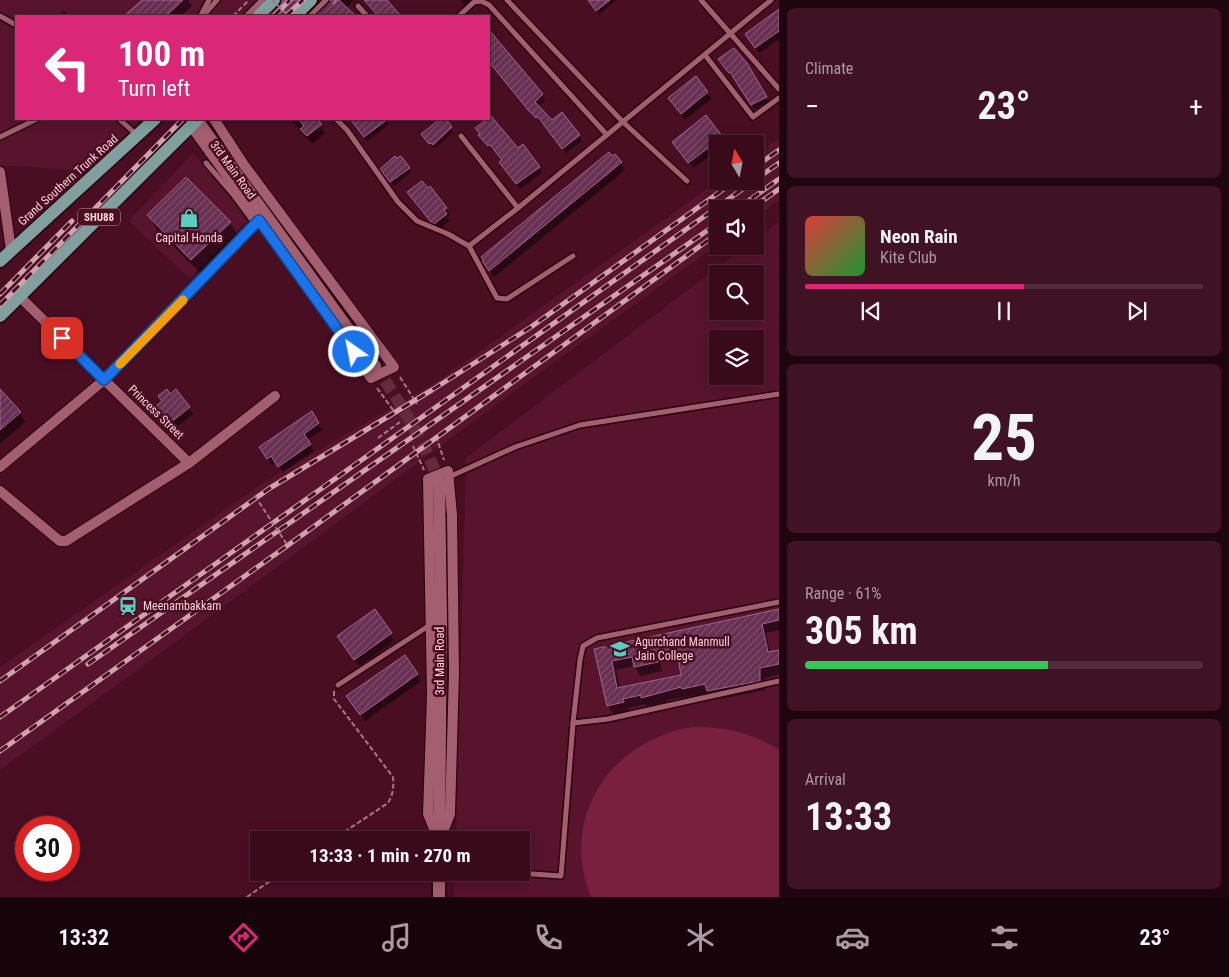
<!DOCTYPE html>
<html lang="en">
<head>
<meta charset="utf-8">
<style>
	:root { --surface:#380a1a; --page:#3f1323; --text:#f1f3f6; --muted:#ab9aa2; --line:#522b39; --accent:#db2777 }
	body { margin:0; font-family:"Roboto Condensed",sans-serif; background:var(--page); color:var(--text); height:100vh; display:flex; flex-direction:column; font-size:19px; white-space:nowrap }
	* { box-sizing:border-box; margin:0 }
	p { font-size:16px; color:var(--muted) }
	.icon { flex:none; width:28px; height:28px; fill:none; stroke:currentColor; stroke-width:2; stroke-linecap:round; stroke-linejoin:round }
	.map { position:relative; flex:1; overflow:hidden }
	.drawer { display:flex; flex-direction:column; gap:8px; padding:8px; background:#1f060e; width:450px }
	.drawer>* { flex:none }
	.banner { position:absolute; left:15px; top:15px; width:475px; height:105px; border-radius:0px; box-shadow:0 2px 12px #0003,0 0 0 1px var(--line); background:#db2777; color:#fff; overflow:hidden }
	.needle { width:32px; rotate:350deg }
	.fabs { position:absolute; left:709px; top:135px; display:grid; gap:10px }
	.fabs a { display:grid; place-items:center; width:55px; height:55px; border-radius:0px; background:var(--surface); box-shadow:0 2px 12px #0003,0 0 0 1px var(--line); font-size:25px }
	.speed { position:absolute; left:15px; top:816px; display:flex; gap:10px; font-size:25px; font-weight:700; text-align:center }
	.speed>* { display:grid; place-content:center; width:65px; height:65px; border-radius:50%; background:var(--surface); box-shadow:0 2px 12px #0003,0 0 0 1px var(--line); line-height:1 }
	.speed .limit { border:8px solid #d22; background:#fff; color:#111 }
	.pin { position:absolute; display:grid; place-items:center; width:42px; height:42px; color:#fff; margin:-21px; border-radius:10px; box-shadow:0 2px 8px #0006 }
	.me { position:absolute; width:55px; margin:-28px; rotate:327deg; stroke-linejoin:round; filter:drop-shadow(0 0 4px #0008) }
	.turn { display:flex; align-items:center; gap:18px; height:105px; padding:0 20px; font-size:22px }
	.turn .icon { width:65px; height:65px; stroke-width:2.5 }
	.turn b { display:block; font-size:35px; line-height:42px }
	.big { font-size:38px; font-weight:700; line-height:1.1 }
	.drawer .widget { flex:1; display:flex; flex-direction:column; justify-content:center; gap:8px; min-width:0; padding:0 18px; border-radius:8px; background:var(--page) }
	.drawer .dial { align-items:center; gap:0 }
	.dial b { font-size:65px; line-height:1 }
	.song { display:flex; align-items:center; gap:15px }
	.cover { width:60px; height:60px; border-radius:8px; background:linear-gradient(135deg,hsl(0 70% 55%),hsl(130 70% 35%)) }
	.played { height:5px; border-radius:2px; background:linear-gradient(90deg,var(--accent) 55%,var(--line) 55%) }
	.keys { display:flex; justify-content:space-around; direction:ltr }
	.heat { display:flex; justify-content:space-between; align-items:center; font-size:28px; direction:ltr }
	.charge { height:8px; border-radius:4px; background:linear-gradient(90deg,#34c759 61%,var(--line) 0) }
	.trip { position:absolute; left:250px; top:831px; width:280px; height:50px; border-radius:0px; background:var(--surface); box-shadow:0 2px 12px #0003,0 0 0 1px var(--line); font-weight:700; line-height:50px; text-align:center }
	.menu { display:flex; height:80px; justify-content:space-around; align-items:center; background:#16040a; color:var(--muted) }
	.menu .icon { width:35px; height:35px }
	.menu .on { color:var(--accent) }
	.menu b { font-size:22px; color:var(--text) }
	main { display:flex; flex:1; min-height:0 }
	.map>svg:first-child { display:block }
</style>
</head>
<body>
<main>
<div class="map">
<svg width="779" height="897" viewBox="0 0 779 897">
	<defs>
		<pattern id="building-hatch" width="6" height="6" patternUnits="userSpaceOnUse" patternTransform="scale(1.25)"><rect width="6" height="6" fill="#672f52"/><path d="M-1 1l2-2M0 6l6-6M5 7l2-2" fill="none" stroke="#7e4c6a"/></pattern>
	</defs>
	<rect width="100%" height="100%" fill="#4a0e23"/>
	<g fill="#58142d" fill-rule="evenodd">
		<polygon points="0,0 258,0 242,16 16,16 16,119 141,119 89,171 0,165"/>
		<polygon points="779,138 779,200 755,218 755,209 718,209 717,245 527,382 139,669 0,770 0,667 266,481 441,379 718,181 755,181 755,155"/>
		<polygon points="193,153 248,220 189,278 129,221"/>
		<path d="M779 221V897H454L455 873 521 872V840H456L466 458 746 246H755V239ZM718 274H755V311H718ZM718 339H755V376H718Z"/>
	</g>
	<path fill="#7a203f" d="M692 727C725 726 752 733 779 750V897H591C559 817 610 741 692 727Z"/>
	<g fill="#0007" fill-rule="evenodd">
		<polygon points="143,0 188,0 192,6 181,16 126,16"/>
		<polygon points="278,0 354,0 346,9 353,16 317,16 325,9 319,0 310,2 296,16 270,16 281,7 284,0"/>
		<polygon points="363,0 386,0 400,16 377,16"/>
		<polygon points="461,0 475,0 466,7"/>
		<polygon points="588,0 617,0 599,14"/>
		<polygon points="779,10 779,39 759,53 749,40"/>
		<polygon points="64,11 69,16 58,16"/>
		<polygon points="489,30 521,72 542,95 545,101 538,107 551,122 579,135 582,141 566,153 542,122 540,123 489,61"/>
		<polygon points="722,64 746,64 768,101 755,109 734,76 732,77"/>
		<polygon points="707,92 711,99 685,120 674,105"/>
		<polygon points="290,119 315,119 325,133 312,144"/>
		<polygon points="356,119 386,119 389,124 367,141 353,121"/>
		<polygon points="444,119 453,132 436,148 435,146 433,148 423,134"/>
		<polygon points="477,129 517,150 539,167 542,173 520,189 504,168 503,161 494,150 492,151 483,141"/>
		<polygon points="722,138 725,144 718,144 718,150 693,168 678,149"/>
		<polygon points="615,155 625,170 494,277 484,262"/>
		<polygon points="409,168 411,172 394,186 384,173"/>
		<polygon points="409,193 446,208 450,215 447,217 449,221 438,230 436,229"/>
		<polygon points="149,215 230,222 238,236 200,273 156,229"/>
		<polygon points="0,391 20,413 25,422 0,444"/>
		<polygon points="158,406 189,408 193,414 174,429"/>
		<polygon points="311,413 322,430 307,440 314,451 283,472 276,462 272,465 264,454"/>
		<polygon points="374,611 394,641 359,666 343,643"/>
		<path d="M779 611V630L766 633 770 653 779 651V674L765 678V690L714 700 710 693 666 700 667 702 648 706 645 704 628 708V712L614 715 608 706 596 650ZM679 658 683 676 620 689 616 670 635 666 640 676 662 671 660 662Z"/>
		<polygon points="404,657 421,681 365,721 352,703"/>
	</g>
	<g fill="url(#building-hatch)" stroke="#a26589" fill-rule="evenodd">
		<polygon points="142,0 183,0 166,16 124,16"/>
		<polygon points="282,0 300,0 289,10 287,16 269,16 280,6"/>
		<polygon points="330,0 339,0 356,16 316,16"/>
		<polygon points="364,0 387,0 401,16 378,16"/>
		<polygon points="588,0 610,0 596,11"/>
		<polygon points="779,9 779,31 755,48 745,34"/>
		<polygon points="489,30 543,94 535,102 552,120 562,112 580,135 562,149 538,117 536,118 529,111 489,62"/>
		<polygon points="734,48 747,63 767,97 751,105 730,72 729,73 718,59"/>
		<polygon points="696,76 708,92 681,114 668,98"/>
		<polygon points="706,115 723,137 688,163 672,142"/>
		<polygon points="491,116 518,148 523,144 540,167 516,184 499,162 502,160 490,145 488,146 478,135 480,134 475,128"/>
		<polygon points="298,119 317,119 322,124 307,136 300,129 304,126"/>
		<polygon points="350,119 388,119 364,137"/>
		<polygon points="440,119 446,119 452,127 433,145 432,143 429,144 421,134"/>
		<polygon points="609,152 612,156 615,154 622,162 489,271 482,261 484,260 481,257"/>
		<polygon points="395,156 397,158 401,156 410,168 390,182 380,169"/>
		<polygon points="186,177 231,222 191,260 147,215"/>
		<polygon points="422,181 428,188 430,186 447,208 444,210 447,214 434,224 431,222 407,192"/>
		<polygon points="0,389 21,412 0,430"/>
		<polygon points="167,389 170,394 176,389 190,407 170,423 156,406 162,401 158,396"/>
		<polygon points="312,411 319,423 304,434 311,444 278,467 271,456 267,459 259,447"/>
		<polygon points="375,609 392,633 354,660 337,636"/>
		<path d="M779 609V620L762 624 768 652 779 650V664L760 668V681L707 691 705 684 682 689 681 687 641 698V695L623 699 624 702 607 706 594 649ZM676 648 681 675 617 688 612 661 632 657 634 667 658 662 656 652Z"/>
		<polygon points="405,655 418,674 360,715 346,696"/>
	</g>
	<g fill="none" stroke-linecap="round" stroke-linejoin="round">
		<path stroke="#642b3e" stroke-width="12" stroke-dasharray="12 6" stroke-linecap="butt" d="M375 366C398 399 426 444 439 482"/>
		<g stroke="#29000e" stroke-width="8">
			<g id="lane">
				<polyline points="507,0 623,122 687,181"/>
				<polyline points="701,0 779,89"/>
				<polyline points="358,6 367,16"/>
				<polyline points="201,15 209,0"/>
				<polyline points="0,16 16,25"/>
				<polyline points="203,16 217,0"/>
				<polyline points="246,16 262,0"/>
				<polyline points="310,16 326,0"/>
				<polyline points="459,16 474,2 481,1 489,5 607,135"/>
				<polyline points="705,55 753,117 779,98"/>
				<polyline points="119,119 137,135"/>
				<polyline points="336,119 347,130 398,202 417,221 448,234 469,246 497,298 507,299 573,256"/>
				<polyline points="461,136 518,208"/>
				<polyline points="0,137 37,119"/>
				<polyline points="206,163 232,193 255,224"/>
				<polyline points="469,246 518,208 771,0"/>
				<polyline points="449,477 515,447 580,425 779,394"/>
				<polyline points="779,602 607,636 597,638 583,646 580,660 573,723 608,719 779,681"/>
				<polyline points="338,685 430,625"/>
				<polyline points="506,872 561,876 573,723"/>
			</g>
		</g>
		<g stroke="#29000e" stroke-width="12">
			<g id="street">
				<polyline points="191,126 340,331 371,378 394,367 244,165 214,119"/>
				<polyline points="0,172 11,250"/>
				<polyline points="19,296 189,463"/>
				<polyline points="0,467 104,380 259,220"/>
				<polyline points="0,491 55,537 60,541 66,541 189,463 275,396"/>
				<polyline points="438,838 428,814 432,696 428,479 448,471 452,515 454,673 450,814 441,837"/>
			</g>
		</g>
		<g stroke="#29000e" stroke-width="15">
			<g id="secondary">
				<polyline points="197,120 375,366"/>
				<polyline points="439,482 441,618 439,840"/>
				<polyline points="439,897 439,872"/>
			</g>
		</g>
		<g stroke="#29000e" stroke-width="15">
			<g id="primary">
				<polyline points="258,16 274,0"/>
				<polyline points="295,16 311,0"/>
				<polyline points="0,261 155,119"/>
				<polyline points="0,316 198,119"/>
			</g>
		</g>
		<g stroke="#a87785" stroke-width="2" stroke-dasharray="5 2.5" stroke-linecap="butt">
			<polyline points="333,4 337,0"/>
			<polyline points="233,16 249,0"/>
			<polyline points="400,377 417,404"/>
			<polyline points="377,388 396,414"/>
			<polyline points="436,436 444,460"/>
			<polyline points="378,438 400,422"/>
			<polyline points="413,446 424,470"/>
			<path d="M332 840 388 803C393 794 394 788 393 777L334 699V691"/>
			<polyline points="247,897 283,872"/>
		</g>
		<use href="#lane" stroke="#a35e70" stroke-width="5"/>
		<use href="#street" stroke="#a35e70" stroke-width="10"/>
		<use href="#secondary" stroke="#a35e70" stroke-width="12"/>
		<use href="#primary" stroke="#809f9e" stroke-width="12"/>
		<g stroke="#cfa2ad" stroke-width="5">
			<g id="rail">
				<polyline points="274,16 290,0"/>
				<polyline points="286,16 303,0"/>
				<polyline points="755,167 779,150"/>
				<polyline points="755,180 779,163"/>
				<polyline points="737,209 779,179"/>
				<polyline points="751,209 779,189"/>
				<polyline points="0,294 72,221"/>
				<polyline points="0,305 183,119"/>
				<polyline points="88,664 718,223"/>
				<polyline points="0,681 270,488 432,390 531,327 735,181"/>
				<polyline points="0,717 754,181"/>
				<polyline points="0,751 298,538 718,233"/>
			</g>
		</g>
		<use href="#rail" stroke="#4a0e23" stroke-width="3" stroke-dasharray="9" stroke-linecap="butt"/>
		<g stroke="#a87785" stroke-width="2" stroke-dasharray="5 2.5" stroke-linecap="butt">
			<polyline points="272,0 289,16"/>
			<polyline points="255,496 288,546"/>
		</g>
	</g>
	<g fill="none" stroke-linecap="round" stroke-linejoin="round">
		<g stroke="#114b97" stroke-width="12">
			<polyline id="route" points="62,338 104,380 259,220 354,352"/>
		</g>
		<use href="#route" stroke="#1a73e8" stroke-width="9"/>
		<polyline stroke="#f59e0b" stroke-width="9" points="120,364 183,300"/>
	</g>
	<defs>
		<g id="shop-bare" transform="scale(1.5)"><path d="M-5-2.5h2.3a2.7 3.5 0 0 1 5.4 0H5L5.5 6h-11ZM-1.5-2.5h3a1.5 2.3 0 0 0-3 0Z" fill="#59cebf" stroke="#4a0e23" stroke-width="2.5" paint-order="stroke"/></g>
		<g id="station-bare" transform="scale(1.5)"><path d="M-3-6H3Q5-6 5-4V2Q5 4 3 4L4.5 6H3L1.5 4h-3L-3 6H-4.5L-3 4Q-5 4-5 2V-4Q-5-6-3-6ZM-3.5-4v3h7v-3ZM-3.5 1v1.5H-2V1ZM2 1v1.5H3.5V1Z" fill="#59cebf" stroke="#4a0e23" stroke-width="2.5" paint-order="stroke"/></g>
		<g id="university-bare" transform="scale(1.5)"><path d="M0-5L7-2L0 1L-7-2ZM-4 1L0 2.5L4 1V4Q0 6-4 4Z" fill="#59cebf" stroke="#4a0e23" stroke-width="2.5" paint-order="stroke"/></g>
	</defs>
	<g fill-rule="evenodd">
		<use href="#shop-bare" x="189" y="218"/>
		<use href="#station-bare" x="128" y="606"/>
		<use href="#university-bare" x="620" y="649"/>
	</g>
	<g text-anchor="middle" stroke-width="5" stroke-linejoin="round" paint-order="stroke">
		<rect fill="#4a0e23" stroke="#c496a2" stroke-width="1" x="78" y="208.5" width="42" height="17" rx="4"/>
		<g font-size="11" font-weight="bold" fill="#f9d1d9">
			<text x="99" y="221">SHU88</text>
		</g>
		<g font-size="12" fill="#f9d1d9" stroke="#4a0e23">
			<text transform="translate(233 170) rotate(54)" y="4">3rd Main Road</text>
			<text transform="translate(68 180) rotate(-42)" y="4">Grand Southern Trunk Road</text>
			<text transform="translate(156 412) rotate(44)" y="4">Princess Street</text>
			<text transform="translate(440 661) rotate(-90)" y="4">3rd Main Road</text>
		</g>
		<g font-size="12" fill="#f9d1d9" stroke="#4a0e23" text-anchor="start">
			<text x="189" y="242" text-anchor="middle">Capital Honda</text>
			<text x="143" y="610">Meenambakkam</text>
			<text x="635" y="646">Agurchand Manmull<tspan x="635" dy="14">Jain College</tspan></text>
		</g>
	</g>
</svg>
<div class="fabs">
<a><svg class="needle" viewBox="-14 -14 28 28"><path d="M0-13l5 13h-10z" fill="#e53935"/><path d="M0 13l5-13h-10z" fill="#ab9aa2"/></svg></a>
<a><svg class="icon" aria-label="sound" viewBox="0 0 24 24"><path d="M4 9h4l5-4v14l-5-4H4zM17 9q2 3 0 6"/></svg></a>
<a><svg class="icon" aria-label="search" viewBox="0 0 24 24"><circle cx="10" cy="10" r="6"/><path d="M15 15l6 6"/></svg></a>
<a><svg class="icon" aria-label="layers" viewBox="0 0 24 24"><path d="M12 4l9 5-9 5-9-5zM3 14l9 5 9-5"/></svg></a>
</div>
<div class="speed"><div class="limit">30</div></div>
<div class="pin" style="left:62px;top:338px;background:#d93025"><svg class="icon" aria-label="arrive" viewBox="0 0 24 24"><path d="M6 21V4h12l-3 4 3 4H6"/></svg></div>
<svg class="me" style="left:354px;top:352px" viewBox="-20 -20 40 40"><circle r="17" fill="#1a73e8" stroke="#fff" stroke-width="3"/><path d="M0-11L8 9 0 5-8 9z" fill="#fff"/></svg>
<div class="trip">13:33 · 1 min · 270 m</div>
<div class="banner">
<div class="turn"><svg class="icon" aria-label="left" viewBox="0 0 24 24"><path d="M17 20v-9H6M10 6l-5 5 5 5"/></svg><div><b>100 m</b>Turn left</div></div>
</div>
</div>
<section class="drawer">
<div class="widget"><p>Climate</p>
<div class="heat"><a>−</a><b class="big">23°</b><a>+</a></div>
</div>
<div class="widget">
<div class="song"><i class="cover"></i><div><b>Neon Rain</b><p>Kite Club</p></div></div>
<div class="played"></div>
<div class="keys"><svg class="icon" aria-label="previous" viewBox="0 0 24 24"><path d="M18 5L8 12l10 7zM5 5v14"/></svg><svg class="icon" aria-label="pause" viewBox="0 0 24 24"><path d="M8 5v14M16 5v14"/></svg><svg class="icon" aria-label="next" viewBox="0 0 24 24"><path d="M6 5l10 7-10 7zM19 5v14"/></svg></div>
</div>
<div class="widget dial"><b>25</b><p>km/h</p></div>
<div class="widget"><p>Range · 61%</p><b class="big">305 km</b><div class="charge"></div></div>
<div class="widget"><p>Arrival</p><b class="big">13:33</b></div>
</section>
</main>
<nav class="menu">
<b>13:32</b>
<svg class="icon on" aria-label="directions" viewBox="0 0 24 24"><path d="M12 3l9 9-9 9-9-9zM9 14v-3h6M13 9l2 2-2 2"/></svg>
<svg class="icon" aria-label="music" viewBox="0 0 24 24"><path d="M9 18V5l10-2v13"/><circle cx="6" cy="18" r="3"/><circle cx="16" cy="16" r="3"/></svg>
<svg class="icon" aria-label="phone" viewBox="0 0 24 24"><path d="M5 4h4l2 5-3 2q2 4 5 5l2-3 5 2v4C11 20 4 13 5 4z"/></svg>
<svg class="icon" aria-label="climate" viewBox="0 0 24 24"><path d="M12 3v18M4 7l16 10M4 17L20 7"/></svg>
<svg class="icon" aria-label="car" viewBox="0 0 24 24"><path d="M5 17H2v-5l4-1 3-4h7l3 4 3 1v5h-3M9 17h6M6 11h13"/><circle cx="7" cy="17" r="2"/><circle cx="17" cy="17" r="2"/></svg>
<svg class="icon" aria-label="filters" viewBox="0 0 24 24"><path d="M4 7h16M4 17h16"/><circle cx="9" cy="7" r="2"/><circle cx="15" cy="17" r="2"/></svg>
<b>23°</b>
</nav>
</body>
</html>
